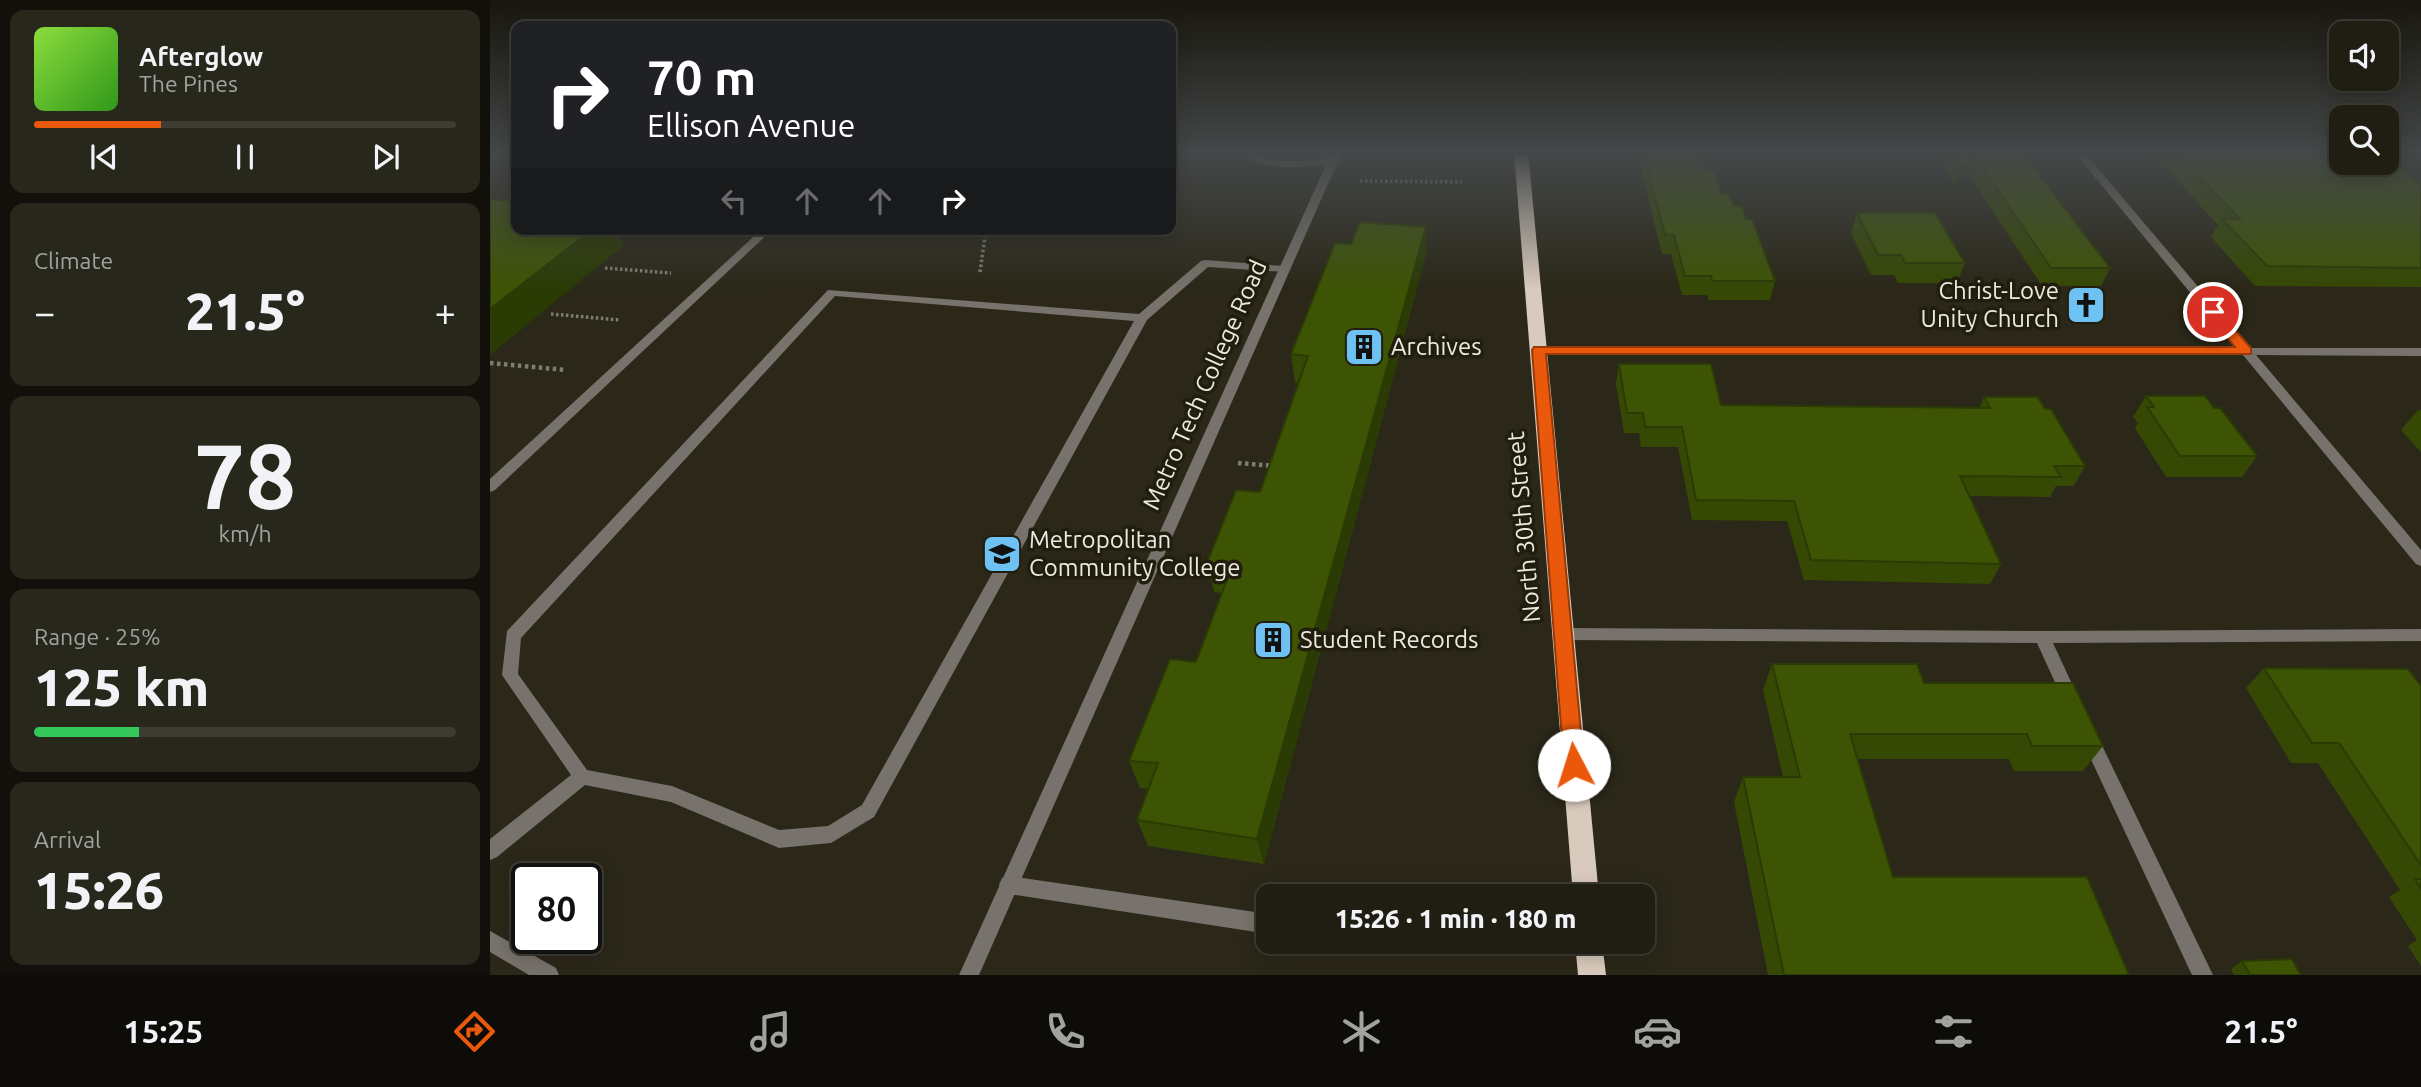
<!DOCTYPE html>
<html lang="en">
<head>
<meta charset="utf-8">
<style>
	:root { --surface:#201e13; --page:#28271c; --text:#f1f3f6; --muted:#a2a2a0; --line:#3d3c33; --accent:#ea580c }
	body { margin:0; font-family:Ubuntu,sans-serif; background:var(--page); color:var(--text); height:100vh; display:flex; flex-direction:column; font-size:26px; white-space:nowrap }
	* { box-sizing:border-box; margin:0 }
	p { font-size:23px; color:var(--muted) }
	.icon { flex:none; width:38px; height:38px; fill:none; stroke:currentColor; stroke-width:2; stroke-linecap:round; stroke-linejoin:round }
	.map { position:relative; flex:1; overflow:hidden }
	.side { display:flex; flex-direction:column; gap:10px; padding:10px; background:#12100a; width:490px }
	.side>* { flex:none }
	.guide { position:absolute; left:21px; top:21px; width:665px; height:214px; border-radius:14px; box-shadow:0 4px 18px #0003,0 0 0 2px var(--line); background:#202124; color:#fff; overflow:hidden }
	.buttons { position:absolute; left:1839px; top:21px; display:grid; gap:14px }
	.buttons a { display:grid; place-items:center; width:70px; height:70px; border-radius:14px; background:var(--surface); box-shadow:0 4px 18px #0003,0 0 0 2px var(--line); font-size:35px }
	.speed { position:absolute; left:21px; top:863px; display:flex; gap:14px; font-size:35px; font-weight:700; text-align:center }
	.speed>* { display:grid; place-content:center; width:91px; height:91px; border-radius:50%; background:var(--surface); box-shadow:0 4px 18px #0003,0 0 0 2px var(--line); line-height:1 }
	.speed .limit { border:4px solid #111; border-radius:10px; background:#fff; color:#111 }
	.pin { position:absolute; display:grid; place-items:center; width:60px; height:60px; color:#fff; margin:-30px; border:4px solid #fff; border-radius:50%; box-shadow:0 2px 7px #0007 }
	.me { position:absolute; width:77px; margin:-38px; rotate:355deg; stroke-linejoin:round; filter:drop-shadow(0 0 5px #0008) }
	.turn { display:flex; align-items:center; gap:24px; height:147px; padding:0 21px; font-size:32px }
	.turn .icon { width:91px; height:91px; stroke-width:2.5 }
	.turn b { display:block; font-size:49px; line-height:60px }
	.lanes { display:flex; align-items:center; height:66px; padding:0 21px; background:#0003; justify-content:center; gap:35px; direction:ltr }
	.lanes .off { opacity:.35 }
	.big { font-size:52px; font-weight:800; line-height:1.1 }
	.side .card { flex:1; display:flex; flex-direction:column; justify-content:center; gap:10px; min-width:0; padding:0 24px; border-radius:14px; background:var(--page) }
	.side .dial { align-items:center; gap:0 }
	.dial b { font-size:91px; line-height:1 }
	.song { display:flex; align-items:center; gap:21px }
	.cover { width:84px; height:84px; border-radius:10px; background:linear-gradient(135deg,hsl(90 70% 55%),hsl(110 70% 35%)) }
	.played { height:7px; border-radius:4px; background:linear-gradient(90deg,var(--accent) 30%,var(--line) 30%) }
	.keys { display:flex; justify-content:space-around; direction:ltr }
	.heat { display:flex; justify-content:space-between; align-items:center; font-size:38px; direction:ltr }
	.charge { height:10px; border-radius:5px; background:linear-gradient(90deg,#34c759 25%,var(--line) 0) }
	.trip { position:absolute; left:766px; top:884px; width:399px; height:70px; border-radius:14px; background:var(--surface); box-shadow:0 4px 18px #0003,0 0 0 2px var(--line); font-weight:800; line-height:70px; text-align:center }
	.menu { display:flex; height:112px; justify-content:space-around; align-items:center; background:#0d0c08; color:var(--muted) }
	.menu .icon { width:49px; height:49px }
	.menu .selected { color:var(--accent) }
	.menu b { font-size:32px; color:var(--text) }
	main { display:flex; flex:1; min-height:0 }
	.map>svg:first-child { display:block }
</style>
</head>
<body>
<main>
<section class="side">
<div class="card">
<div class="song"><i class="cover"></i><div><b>Afterglow</b><p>The Pines</p></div></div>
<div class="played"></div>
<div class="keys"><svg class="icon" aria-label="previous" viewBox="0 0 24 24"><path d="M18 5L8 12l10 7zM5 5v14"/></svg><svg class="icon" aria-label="pause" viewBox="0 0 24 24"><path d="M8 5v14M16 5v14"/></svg><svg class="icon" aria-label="next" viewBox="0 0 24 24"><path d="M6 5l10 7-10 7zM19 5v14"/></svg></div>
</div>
<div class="card"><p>Climate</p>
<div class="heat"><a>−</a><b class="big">21.5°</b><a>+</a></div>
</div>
<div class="card dial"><b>78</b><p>km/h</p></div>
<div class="card"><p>Range · 25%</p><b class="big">125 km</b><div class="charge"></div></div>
<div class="card"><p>Arrival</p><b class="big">15:26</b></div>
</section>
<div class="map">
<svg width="1931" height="975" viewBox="0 0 1931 975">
	<rect width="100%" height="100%" fill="#2b2819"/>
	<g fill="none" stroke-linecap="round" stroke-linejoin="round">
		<g stroke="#7f7d70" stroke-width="3.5" stroke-dasharray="2.5 2.5" stroke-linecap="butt">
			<polyline points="870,181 972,182"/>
			<polyline points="115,268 181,273"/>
			<polyline points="490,272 496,229"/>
			<polyline points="61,314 130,320"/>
		</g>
		<g stroke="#7f7d70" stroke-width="4.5" stroke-dasharray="3.5 3.5" stroke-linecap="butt">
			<polyline points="0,363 76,370"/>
			<polyline points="748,463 785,466"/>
		</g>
		<g fill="#77726b" fill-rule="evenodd">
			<polygon points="272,229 283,229 5,490 0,492 0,479"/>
			<path d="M715 260 795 266 801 269 795 272 718 267 657 320 384 817 341 843 289 848 181 802 95 785 7 857 0 860V839L81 775 12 675 17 631 338 290 649 314 711 261ZM345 296 644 321 372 805 338 826 289 830 182 786 97 770 28 674 31 638Z"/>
			<polygon points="1073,628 1552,631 1931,629 1931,641 1563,643 1589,699 1587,704 1581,706 1575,704 1547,643 1073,640 1067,639 1065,634 1067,629"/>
			<polygon points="1599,729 1605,731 1723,975 1702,975 1590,736 1593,731"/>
			<polygon points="519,876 779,914 779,934 519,894 512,892 509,885 512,878"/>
		</g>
		<g fill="#77726b" fill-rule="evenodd">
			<path d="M748 152C761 152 769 158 781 160 801 163 820 160 839 158L842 152H852L489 975H469L836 165C808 167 772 172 748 152Z"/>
			<polygon points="1584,152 1594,152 1760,348 1931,348 1931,356 1766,355 1931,550 1931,566 1926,564 1753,355 1049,354 1043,350 1049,346 1746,348"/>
			<polygon points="0,931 66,968 69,975 39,975 0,952"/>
		</g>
		<g fill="#d8cabc" fill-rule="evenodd">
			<polygon points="1024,152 1038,152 1109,896 1083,896"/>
			<polygon points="1085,942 1112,942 1116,975 1088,975"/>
		</g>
	</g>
	<g fill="#354804">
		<polygon points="1147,152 1210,152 1216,171 1232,194 1256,219 1285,281 1280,300 1219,300 1217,295 1192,295 1181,254 1172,254"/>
		<polygon points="1444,152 1532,152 1620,268 1611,286 1552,286 1479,175 1464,184"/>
		<polygon points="1661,152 1852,152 1931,185 1931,287 1765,286 1721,237 1728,225"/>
		<polygon points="1367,213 1475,263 1467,283 1408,283 1404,275 1381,275 1361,233"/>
		<polygon points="936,254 774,864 658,846 647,820 658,789 650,788 639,761 706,662 732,593 724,592 717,563 770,492 808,383 805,382 801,354"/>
		<polygon points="1129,364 1231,405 1489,408 1494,397 1555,409 1595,466 1584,486 1566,486 1560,497 1480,496 1511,564 1500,584 1314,580 1297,521 1202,520 1188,447 1151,447 1149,433 1134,433 1126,384"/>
		<polygon points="1656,396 1724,408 1767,456 1752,477 1676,477 1645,428 1648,423 1643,417"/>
		<polygon points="1928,410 1931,410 1931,452 1911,430"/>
		<polygon points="1282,664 1434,683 1613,746 1593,771 1524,771 1519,759 1367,759 1403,877 1639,975 1278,975 1244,802 1253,777 1293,777 1273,690"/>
		<polygon points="1774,668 1931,686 1931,966 1918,946 1927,940 1899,897 1910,890 1828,763 1801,763 1756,688"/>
		<polygon points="1752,961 1811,975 1744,975 1741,969"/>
	</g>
	<g fill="#2b3b04">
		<polygon points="1485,157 1479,175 1464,184 1470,167"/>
		<polygon points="936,227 936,254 774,864 767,839"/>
		<polygon points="99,229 123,229 134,245 0,355 0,309"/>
	</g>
	<g fill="#3e5405" stroke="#2b3b04" stroke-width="2">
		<polygon points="1153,152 1210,152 1216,171 1224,171 1232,194 1239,194 1244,206 1252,206 1256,219 1262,219 1285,281 1222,281 1221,276 1195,276 1184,235 1175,235"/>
		<polygon points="1461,152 1532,152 1620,268 1561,268 1485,157 1470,167"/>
		<polygon points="1686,152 1852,152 1852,163 1897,163 1897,158 1931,185 1931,268 1777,266 1732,219 1750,219"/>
		<polygon points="0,199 26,201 26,229 103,229 0,309"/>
		<polygon points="1367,213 1445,213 1475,263 1415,263 1411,255 1388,255"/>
		<polygon points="870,222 936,227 767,839 647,820 668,763 639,761 680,659 706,662 742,566 717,563 746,490 770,492 818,356 801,354 845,243 861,244"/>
		<polygon points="1129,364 1221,364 1231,405 1500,408 1494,397 1548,397 1555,409 1561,409 1595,466 1564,466 1571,477 1470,476 1511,564 1321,560 1304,501 1206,500 1192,427 1155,427 1153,413 1137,413"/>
		<polygon points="1656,396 1715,396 1724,408 1730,408 1767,456 1690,456 1657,407 1664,407"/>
		<polygon points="1282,664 1427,664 1434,683 1583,683 1613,746 1542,746 1537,734 1360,734 1403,877 1597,877 1639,975 1294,975 1253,777 1310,777"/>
		<polygon points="1774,668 1918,669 1931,686 1931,865 1849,743 1822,743"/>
		<polygon points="1925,879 1931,879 1931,889"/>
		<polygon points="1802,959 1811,975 1760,975 1752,961"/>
	</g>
	<linearGradient id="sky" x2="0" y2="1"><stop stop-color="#18160e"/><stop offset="0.53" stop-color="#444849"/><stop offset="1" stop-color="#444849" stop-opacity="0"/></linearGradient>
	<rect width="1931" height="289" fill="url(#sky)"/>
	<polygon fill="#ea580c" stroke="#983908" stroke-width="2" points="1723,308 1727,309 1761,348 1761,354 1056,354 1094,765 1091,772 1084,774 1077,772 1074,765 1042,350 1044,347 1745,347 1716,312"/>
	<defs>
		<g id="church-square" transform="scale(2.0125)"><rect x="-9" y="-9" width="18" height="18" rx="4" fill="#6ec2f3" stroke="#221e0f"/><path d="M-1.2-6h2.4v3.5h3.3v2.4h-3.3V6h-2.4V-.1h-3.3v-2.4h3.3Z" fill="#111"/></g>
		<g id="building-square" transform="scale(2.0125)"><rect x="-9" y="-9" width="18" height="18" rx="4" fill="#6ec2f3" stroke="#221e0f"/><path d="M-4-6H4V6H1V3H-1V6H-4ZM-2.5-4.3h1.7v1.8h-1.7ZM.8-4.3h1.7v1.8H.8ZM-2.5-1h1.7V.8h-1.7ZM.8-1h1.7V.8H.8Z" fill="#111"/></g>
		<g id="university-square" transform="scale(2.0125)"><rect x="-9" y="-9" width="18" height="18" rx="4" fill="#6ec2f3" stroke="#221e0f"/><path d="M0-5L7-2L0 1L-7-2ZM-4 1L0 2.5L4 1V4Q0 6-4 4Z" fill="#111"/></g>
	</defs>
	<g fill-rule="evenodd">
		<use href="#church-square" x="1596" y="305"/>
		<use href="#building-square" x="874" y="347"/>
		<use href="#university-square" x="512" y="554"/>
		<use href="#building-square" x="783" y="640"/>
	</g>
	<g text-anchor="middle" stroke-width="7" stroke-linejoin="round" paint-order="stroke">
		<g font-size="24" fill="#eceae0" stroke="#221e0f" text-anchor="start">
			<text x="1569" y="299" text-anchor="end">Christ-Love<tspan x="1569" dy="28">Unity Church</tspan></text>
			<text x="901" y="355">Archives</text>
			<text x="539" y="548">Metropolitan<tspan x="539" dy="28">Community College</tspan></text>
			<text x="810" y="648">Student Records</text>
		</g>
		<g font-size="24" fill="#eceae0" stroke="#221e0f">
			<text transform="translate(715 385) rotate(-66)" y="8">Metro Tech College Road</text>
			<text transform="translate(1034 527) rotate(-95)" y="8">North 30th Street</text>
		</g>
	</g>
</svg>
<div class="buttons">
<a><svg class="icon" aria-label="sound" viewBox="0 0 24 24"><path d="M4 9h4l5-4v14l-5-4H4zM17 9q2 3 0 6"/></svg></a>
<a><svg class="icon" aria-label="search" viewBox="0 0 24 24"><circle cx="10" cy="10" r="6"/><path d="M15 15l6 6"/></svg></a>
</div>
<div class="speed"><div class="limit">80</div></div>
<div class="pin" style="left:1723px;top:312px;background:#d93025"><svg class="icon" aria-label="arrive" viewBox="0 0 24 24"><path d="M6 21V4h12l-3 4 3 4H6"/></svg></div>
<svg class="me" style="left:1084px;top:765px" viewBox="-20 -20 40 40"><circle r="19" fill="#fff"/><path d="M0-13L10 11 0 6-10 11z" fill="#ea580c"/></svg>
<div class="trip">15:26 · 1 min · 180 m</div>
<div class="guide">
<div class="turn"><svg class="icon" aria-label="right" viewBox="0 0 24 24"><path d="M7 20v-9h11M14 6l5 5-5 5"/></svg><div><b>70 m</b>Ellison Avenue</div></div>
<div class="lanes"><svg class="icon off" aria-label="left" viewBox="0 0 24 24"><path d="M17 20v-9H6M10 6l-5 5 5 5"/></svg><svg class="icon off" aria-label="ahead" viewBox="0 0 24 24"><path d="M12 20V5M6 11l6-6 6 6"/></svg><svg class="icon off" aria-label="ahead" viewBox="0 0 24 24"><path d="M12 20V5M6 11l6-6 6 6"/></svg><svg class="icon" aria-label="right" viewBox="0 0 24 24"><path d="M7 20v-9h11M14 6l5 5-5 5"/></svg></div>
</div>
</div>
</main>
<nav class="menu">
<b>15:25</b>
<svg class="icon selected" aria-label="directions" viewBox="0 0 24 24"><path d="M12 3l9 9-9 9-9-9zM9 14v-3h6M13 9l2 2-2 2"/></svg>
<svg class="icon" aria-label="music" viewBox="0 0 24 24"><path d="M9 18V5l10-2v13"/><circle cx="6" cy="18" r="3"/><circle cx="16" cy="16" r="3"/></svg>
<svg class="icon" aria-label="phone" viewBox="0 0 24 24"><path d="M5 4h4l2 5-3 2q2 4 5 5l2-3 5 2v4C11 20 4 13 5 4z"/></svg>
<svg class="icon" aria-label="climate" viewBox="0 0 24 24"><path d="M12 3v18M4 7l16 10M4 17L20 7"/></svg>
<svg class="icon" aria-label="car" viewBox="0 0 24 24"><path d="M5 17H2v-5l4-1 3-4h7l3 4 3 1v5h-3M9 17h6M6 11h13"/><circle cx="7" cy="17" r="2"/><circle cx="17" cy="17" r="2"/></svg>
<svg class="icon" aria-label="filters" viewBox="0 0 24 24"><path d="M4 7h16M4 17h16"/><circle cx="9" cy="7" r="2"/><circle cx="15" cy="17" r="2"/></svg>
<b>21.5°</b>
</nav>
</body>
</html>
